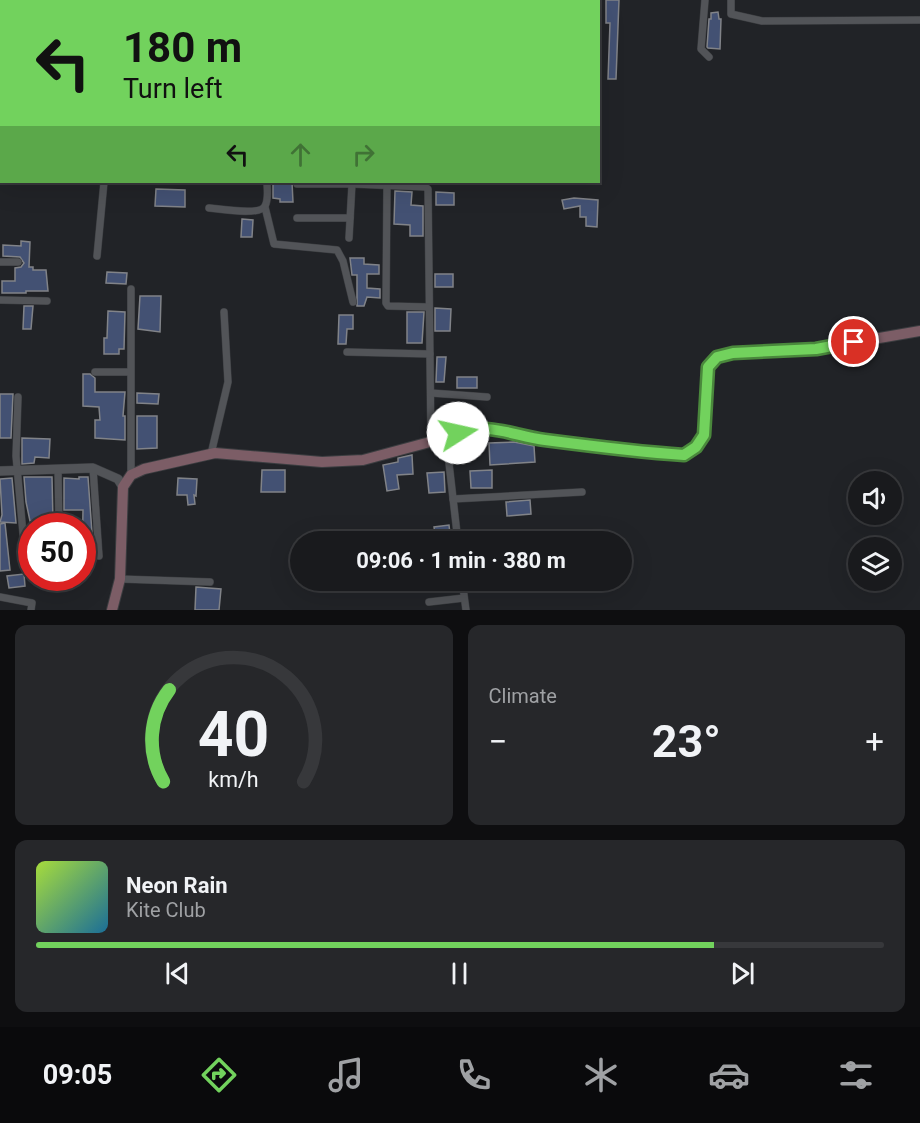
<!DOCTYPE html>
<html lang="en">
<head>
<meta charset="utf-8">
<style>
	:root { --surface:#191a1d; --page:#26272a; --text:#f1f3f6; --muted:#9fa1a4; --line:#37383b; --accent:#72d25d }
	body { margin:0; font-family:Roboto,sans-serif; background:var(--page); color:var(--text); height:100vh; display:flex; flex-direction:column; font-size:22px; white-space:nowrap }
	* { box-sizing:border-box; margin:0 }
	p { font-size:20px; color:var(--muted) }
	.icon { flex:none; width:33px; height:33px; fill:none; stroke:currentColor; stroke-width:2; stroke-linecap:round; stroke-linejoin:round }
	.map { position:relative; height:610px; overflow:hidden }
	.details { display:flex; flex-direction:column; gap:15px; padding:15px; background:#0e0e10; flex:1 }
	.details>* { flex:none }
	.hud { position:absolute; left:0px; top:0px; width:600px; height:183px; box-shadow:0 6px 24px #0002,0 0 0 2px var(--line); background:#72d25d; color:#111; overflow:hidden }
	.controls { position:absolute; left:848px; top:471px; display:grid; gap:12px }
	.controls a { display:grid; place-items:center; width:54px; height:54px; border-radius:50%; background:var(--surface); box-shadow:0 6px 24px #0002,0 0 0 2px var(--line); font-size:30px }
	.speed { position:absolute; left:18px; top:513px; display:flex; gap:12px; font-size:30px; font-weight:700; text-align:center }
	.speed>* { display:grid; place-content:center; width:78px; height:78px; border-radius:50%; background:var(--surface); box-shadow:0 6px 24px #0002,0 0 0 2px var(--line); line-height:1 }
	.speed .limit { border:9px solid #d22; background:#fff; color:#111 }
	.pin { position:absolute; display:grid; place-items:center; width:51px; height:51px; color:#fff; margin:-26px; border:3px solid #fff; border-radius:50%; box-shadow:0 2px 6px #0007 }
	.me { position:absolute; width:66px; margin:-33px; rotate:80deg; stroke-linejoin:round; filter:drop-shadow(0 0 4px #0008) }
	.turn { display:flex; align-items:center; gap:21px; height:126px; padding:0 24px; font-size:27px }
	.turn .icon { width:78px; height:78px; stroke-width:2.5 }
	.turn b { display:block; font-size:42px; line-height:51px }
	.lanes { display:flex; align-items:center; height:57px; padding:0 24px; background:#0003; justify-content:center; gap:30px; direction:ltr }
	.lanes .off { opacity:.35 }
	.big { font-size:45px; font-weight:700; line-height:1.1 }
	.details .tile { flex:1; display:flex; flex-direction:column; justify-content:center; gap:9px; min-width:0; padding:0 21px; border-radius:12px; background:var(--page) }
	.details .dial { align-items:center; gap:0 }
	.dial svg { height:156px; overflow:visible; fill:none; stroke:var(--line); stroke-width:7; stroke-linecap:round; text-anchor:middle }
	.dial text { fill:var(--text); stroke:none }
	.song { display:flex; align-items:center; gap:18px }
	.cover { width:72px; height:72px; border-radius:9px; background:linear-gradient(135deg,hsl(80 70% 55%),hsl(200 70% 35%)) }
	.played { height:6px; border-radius:3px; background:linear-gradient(90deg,var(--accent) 80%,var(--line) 80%) }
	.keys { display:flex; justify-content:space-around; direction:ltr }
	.heat { display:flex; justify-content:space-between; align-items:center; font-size:33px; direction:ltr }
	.details .tiles { flex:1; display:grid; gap:15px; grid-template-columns:1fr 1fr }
	.tile:last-child { grid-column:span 2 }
	.trip { position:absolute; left:290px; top:531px; width:342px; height:60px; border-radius:30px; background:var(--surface); box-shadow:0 6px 24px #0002,0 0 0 2px var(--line); font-weight:700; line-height:60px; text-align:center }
	.dock { display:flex; height:96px; justify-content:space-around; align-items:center; background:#0a0a0c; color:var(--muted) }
	.dock .icon { width:42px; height:42px }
	.dock .selected { color:var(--accent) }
	.dock b { font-size:27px; color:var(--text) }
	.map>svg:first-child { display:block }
</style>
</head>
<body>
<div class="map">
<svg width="920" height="610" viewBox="0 0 920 610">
	<rect width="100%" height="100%" fill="#212327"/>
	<g fill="#435173" stroke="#818388" stroke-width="1.5">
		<polygon points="606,0 619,0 616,79 608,79 610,23 606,23"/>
		<polygon points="718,12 719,19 721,19 720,49 708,48 707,47 709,19 711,19 711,13"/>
		<polygon points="273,182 292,182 293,202 280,202 280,199 273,198"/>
		<polygon points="156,189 185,190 185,207 155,206"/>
		<polygon points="395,191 412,192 411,205 423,206 423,236 410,236 410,225 394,224"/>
		<polygon points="436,192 454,193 454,205 436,205"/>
		<polygon points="574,198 598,200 597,227 586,226 586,217 580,217 580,206 564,209 562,200"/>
		<polygon points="242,219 253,220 252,237 241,237"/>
		<polygon points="21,241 30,242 29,267 33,267 33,270 46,270 48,291 26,291 26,293 2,293 2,281 15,281 15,268 21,267 24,263 20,257 3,256 3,245 21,246"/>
		<polygon points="350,258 364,258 364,264 379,265 379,274 367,274 367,288 380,289 380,298 367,297 364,306 357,306 357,275 352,275"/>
		<polygon points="107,272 127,273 126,284 106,283"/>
		<rect x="435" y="274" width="18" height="13"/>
		<polygon points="140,296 161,296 160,332 138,329"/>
		<polygon points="24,306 33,306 31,329 23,329"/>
		<polygon points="435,308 451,309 450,331 435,331"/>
		<polygon points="108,311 125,312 124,349 119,349 119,354 104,354 104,338 107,338"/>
		<polygon points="407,312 424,312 422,343 407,343"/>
		<polygon points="339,315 353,315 353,329 347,329 346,344 338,344"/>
		<polygon points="437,357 446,357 444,382 436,382"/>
		<polygon points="83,374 90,374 95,378 95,392 125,392 123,416 125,416 125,440 95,438 95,420 100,420 99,407 83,406"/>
		<rect x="457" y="377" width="20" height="11"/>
		<polygon points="137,393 159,394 158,404 137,403"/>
		<polygon points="0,394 13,394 11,438 0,438"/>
		<polygon points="137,416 157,416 157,448 137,449"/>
		<polygon points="22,438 50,439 49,458 35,457 34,463 22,464"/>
		<polygon points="514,442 534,446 535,462 490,465 489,443"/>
		<polygon points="412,455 413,474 397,475 399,489 387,491 383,465 398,462 398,458"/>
		<polygon points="262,470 285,470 285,492 261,492"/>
		<polygon points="492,470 492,488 471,488 470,471"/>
		<polygon points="444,472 445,492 429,493 427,473"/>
		<polygon points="24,477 52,477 53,521 30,521 26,502"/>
		<polygon points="79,477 88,477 94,561 82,562 83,510 64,510 64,478 79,479"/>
		<polygon points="12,478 16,523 0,522 2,515 0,479"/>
		<polygon points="178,478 197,479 196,496 194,495 195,504 188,505 187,495 177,495"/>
		<polygon points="530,500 531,514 507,516 506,502"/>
		<polygon points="5,523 10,570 0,571 0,524"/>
		<polygon points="449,525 451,542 436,542 434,527"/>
		<polygon points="24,574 25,586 9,588 7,576"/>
		<polygon points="196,587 221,589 219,610 195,610"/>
	</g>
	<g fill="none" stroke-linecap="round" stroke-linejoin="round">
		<g stroke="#3b3d40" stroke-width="8">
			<g id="minor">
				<polyline points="705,0 701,49 709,57"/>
				<polyline points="731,0 731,14 762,21 920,20"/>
				<polyline points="53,2 53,0"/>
				<polyline points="122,2 123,0"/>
				<polyline points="138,2 138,0"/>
				<polyline points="270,2 270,0"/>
				<polyline points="0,44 2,44"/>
				<polyline points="0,101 2,101"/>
				<polyline points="0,129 2,129"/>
				<polyline points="352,182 352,184 425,187 428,189 431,442"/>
				<polyline points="297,184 352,184 349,238"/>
				<polyline points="387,185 386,303 388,306 429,307"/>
				<polyline points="265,207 274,244 337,250 343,261 353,302"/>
				<path d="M209 208C220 209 260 216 265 206 269 199 267 189 267 182"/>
				<polyline points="297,218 350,218"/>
				<polyline points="97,256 104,182"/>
				<polyline points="0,262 18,262"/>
				<polyline points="0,300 47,301"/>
				<polyline points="347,352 430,354"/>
				<polyline points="95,372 130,372"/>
				<polyline points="431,393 487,397"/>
				<polyline points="18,397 16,456 26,567"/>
				<polyline points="446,437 458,542"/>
				<polyline points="211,454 228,382 224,312"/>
				<polyline points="93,468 99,556"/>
				<polyline points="58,469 59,526"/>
				<polyline points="131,475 131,289"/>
				<polyline points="453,499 582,492"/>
				<polyline points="120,579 210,582"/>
				<polyline points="462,580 466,610"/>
				<polyline points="0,597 32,603 31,610"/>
				<polyline points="429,602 464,598"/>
			</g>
		</g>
		<g stroke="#3b3d40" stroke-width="10">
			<polyline id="tertiary" points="0,471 93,468 118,479 123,487"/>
		</g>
		<g stroke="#3b3d40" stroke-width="12">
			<polyline id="secondary" points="112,610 120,579 123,487 131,475 144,469 215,453 322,462 363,460 441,439 471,429 488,428 542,440 684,455 696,447 704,435 708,367 717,357 733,353 816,349 920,331"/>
		</g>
		<use href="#minor" stroke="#525458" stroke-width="7"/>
		<use href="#tertiary" stroke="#525458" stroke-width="9"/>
		<use href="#secondary" stroke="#7c5d66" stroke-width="10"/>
	</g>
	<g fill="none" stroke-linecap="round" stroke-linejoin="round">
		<g stroke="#4a883c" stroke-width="15">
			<path id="route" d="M458 433C489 422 514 436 545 440 591 446 638 452 684 455L696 447 704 435 708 367 717 357 733 353 816 349 854 342"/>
		</g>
		<use href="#route" stroke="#72d25d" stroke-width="10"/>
	</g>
</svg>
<div class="controls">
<a><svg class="icon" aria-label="sound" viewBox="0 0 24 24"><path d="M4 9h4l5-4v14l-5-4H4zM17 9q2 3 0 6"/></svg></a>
<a><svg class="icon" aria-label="layers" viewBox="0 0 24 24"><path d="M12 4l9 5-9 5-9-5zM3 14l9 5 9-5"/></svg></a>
</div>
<div class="speed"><div class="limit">50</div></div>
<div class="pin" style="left:854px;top:342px;background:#d93025"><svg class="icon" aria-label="arrive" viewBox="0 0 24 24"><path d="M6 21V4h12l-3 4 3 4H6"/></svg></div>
<svg class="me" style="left:458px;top:433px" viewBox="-20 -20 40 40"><circle r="19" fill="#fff"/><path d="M0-13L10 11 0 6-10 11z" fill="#72d25d"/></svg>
<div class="trip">09:06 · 1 min · 380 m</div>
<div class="hud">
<div class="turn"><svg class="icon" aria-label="left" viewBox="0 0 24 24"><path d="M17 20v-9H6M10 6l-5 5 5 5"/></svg><div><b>180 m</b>Turn left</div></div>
<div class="lanes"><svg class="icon" aria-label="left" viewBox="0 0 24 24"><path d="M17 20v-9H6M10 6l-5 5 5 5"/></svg><svg class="icon off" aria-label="ahead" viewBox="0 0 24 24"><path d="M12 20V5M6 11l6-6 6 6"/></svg><svg class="icon off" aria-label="right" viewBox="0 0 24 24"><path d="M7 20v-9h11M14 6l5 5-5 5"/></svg></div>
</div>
</div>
<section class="details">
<div class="tiles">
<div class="tile dial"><svg viewBox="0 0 100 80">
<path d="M14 69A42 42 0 1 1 86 69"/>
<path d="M14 69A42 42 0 0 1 17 22" stroke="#72d25d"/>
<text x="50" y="56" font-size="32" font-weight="700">40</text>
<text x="50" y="72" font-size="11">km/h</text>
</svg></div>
<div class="tile"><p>Climate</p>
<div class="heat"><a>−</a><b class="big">23°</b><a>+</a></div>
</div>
<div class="tile">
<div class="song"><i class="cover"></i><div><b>Neon Rain</b><p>Kite Club</p></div></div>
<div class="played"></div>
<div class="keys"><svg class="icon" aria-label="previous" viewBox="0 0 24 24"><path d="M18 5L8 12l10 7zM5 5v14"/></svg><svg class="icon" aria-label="pause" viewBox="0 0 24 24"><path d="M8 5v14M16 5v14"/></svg><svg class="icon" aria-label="next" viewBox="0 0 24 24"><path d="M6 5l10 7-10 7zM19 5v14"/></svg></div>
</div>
</div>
</section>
<nav class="dock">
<b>09:05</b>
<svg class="icon selected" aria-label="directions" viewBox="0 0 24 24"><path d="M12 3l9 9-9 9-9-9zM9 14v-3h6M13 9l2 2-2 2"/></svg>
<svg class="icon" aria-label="music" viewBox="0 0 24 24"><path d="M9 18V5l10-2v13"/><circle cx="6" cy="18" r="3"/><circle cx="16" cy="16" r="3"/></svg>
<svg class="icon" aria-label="phone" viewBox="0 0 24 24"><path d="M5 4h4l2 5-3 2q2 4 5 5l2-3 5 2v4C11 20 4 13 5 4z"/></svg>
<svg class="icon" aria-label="climate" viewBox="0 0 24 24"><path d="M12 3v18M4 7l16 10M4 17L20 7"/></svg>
<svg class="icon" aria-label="car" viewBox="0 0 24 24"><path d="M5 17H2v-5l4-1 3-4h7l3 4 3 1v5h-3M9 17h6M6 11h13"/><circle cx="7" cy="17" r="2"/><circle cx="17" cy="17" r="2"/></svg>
<svg class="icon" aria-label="filters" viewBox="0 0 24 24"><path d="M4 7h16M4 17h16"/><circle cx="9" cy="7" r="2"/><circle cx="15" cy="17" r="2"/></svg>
</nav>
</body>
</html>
